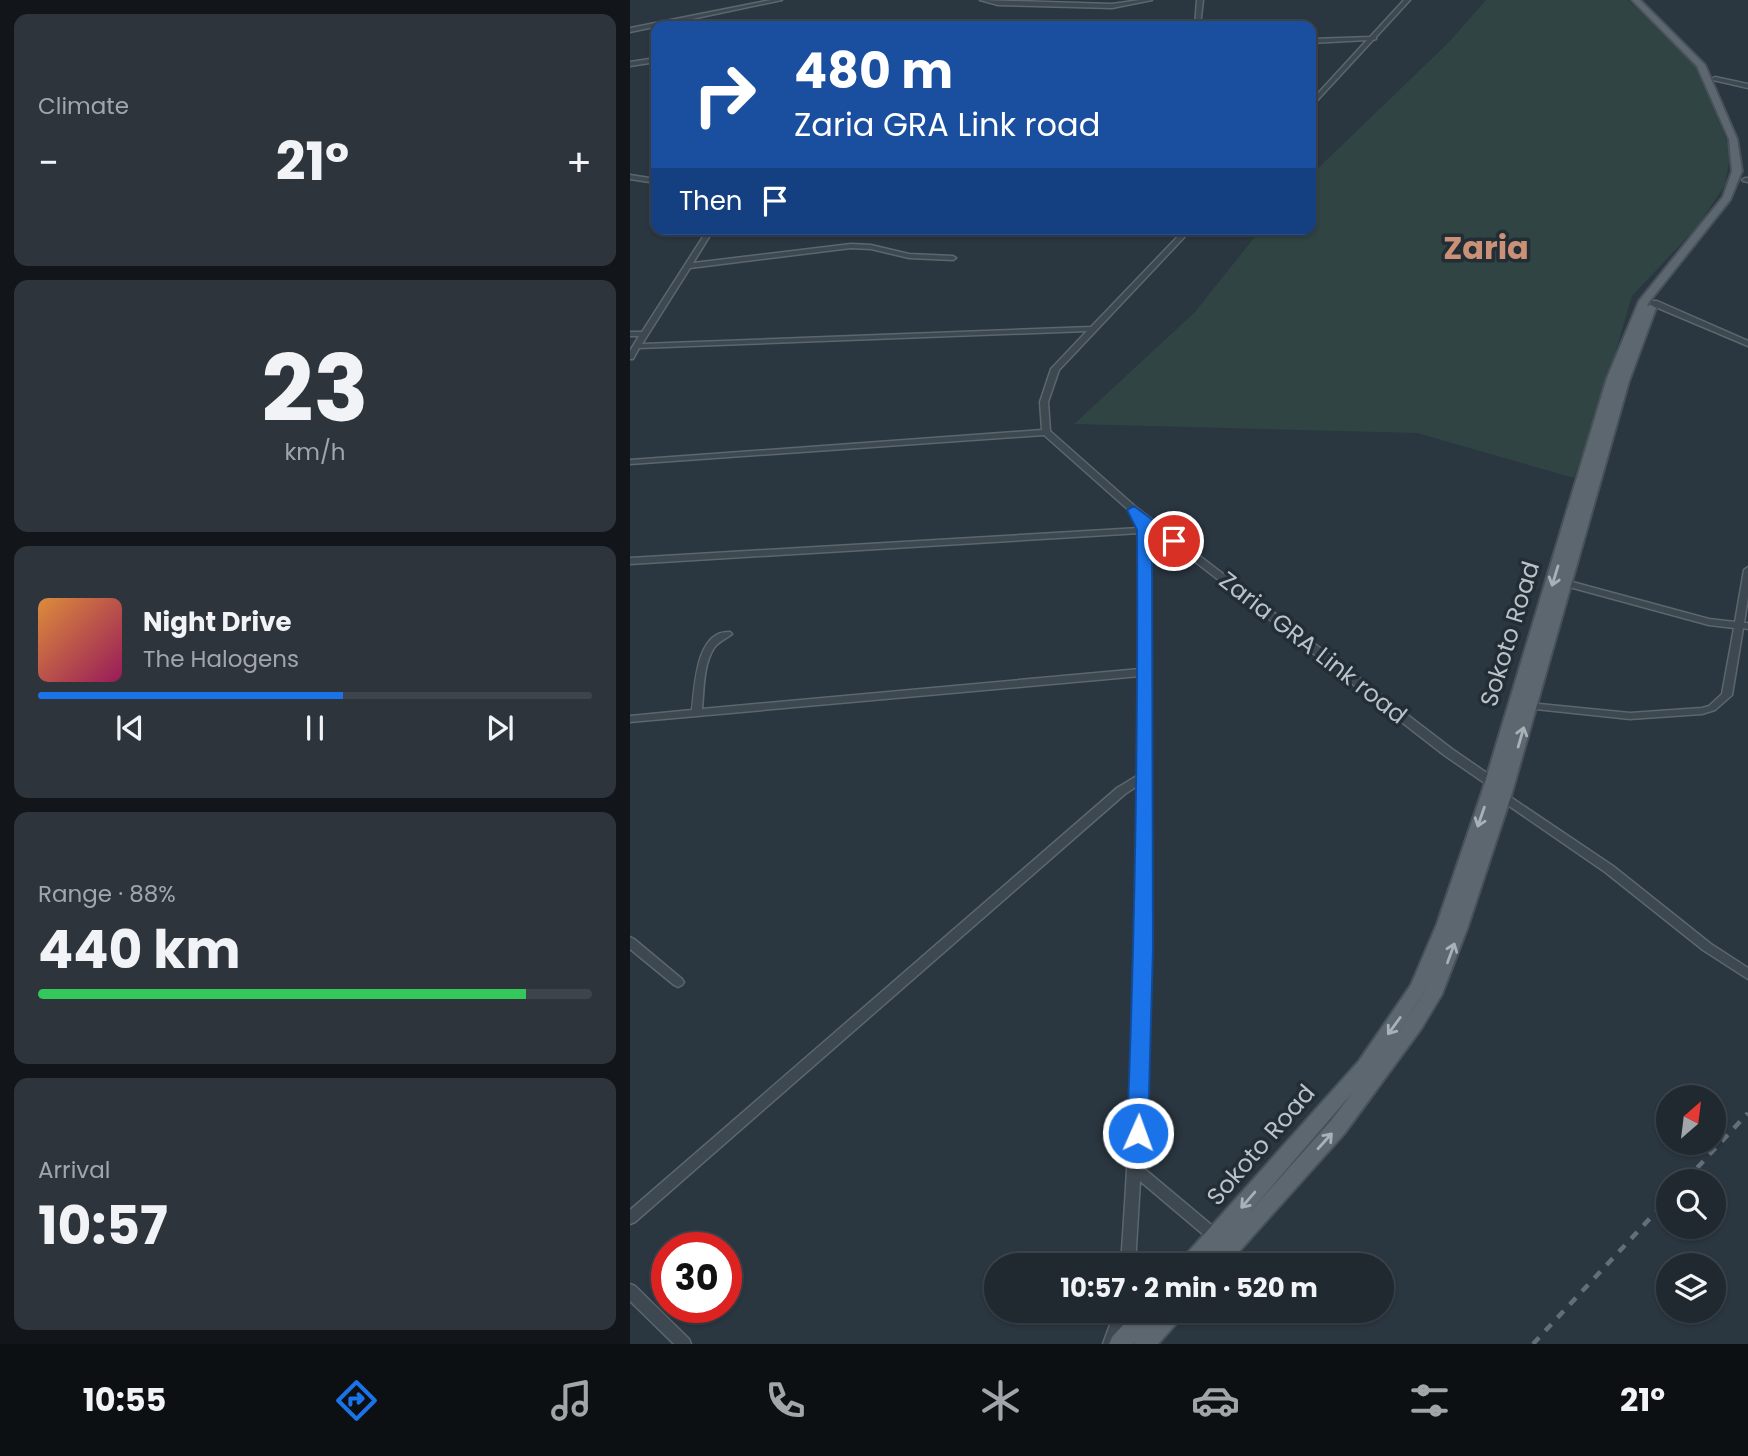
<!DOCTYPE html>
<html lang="en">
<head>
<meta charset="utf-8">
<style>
	:root { --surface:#202830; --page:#2d343c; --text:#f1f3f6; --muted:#a2a6ab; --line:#3d444c; --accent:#1a73e8 }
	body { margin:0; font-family:Poppins,sans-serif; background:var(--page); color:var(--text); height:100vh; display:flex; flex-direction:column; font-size:26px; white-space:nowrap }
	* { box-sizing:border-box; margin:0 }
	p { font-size:23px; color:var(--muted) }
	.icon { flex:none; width:38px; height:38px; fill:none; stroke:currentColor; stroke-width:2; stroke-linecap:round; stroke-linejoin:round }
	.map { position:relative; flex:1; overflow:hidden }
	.details { display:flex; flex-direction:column; gap:14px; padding:14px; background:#12161a; width:630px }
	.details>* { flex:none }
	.guide { position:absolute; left:21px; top:21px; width:665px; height:214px; border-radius:14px; box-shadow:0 2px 5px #0004,0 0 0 2px var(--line); background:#1a4fa0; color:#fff; overflow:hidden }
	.needle { width:46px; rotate:28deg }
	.fabs { position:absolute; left:1026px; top:1085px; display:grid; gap:14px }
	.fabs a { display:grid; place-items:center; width:70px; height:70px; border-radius:50%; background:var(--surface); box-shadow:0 2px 5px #0004,0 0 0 2px var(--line); font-size:35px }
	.speed { position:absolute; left:21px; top:1232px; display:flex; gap:14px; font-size:35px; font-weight:700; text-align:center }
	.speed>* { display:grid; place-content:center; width:91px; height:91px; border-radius:50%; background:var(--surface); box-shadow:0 2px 5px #0004,0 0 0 2px var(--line); line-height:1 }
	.speed .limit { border:10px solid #d22; background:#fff; color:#111 }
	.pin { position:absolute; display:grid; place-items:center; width:60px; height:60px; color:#fff; margin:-30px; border:4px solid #fff; border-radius:50%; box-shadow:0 2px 7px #0007 }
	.me { position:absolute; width:77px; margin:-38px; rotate:2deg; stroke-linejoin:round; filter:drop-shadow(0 0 5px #0008) }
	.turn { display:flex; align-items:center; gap:24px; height:147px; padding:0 28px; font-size:32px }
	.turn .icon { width:91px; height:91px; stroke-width:2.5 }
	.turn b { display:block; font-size:49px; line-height:60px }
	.then { display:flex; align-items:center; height:66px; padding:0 28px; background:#0003; gap:14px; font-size:26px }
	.big { font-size:52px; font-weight:700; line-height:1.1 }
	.details .card { flex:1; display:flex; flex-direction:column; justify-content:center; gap:10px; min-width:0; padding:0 24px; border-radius:14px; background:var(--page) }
	.details .dial { align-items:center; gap:0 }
	.dial b { font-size:91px; line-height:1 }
	.song { display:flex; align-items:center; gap:21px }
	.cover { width:84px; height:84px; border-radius:10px; background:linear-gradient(135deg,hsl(30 70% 55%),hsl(330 70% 35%)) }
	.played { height:7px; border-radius:4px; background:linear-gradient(90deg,var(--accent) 55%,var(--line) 55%) }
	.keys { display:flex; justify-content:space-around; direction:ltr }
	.heat { display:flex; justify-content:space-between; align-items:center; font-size:38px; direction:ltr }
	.charge { height:10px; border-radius:5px; background:linear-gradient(90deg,#34c759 88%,var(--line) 0) }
	.trip { position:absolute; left:354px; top:1253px; width:410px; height:70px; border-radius:35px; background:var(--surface); box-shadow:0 2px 5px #0004,0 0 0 2px var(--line); font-weight:700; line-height:70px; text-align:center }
	.dock { display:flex; height:112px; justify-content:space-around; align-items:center; background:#0d1013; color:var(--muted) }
	.dock .icon { width:49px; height:49px }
	.dock .selected { color:var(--accent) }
	.dock b { font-size:32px; color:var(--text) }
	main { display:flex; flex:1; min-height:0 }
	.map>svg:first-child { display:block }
</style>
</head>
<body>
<main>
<section class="details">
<div class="card"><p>Climate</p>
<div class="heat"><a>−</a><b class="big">21°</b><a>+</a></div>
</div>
<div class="card dial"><b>23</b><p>km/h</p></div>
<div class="card">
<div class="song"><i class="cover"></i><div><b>Night Drive</b><p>The Halogens</p></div></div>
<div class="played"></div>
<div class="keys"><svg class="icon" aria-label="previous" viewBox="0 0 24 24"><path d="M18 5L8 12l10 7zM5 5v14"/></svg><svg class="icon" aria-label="pause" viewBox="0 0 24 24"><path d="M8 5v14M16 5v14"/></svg><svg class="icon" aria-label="next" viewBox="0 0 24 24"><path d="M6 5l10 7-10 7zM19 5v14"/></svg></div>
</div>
<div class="card"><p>Range · 88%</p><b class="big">440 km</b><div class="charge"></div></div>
<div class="card"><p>Arrival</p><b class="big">10:57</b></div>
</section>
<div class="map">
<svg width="1118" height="1344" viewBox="0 0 1118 1344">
	<rect width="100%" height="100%" fill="#2a3640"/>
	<polygon fill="#2f4443" points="856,0 998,0 1067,68 1101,151 1095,185 1068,226 1002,296 975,388 944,478 787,433 444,424 565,312 631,229 681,229 681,175 818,43"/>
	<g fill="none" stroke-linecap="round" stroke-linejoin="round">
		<g stroke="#5c666d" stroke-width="3">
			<g id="street">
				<polygon points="141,0 152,0 0,32 0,28"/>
				<polygon points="350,0 482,4 510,0 522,0 482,8 368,5"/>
				<polygon points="567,0 573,0 570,26 565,26"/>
				<polygon points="774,0 780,0 746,37 746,39 743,40 683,105 681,106 681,101 737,40 681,43 681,39 740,37"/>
				<polygon points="26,58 26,62 0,66 0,62"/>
				<polygon points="1085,77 1118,84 1118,88 1083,80 1083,78"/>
				<polygon points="0,175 26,179 26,183 0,179"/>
				<polygon points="1115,178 1118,178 1118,182 1113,181 1112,180"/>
				<path d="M78 229H84L63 263 221 244 241 245 279 254 323 256 326 258 323 260 279 258 241 249 221 248 60 268 12 344 461 327 555 229H562L429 370 418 402 420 431 507 508 822 749 867 780 868 783 867 786H859L814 755 514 522 518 530C521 742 521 954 511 1166L591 1233 593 1237 591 1241 586 1243 581 1241 510 1181 505 1265H491C502 1105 509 944 510 784L495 794 5 1222 0 1224V1210L487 788 510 774V676L0 722V716L62 710C65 686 66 630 100 632L102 634C96 639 89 641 84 648 73 665 74 690 72 709L510 669V533L0 564V558L509 528 502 513 414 435 0 464V460L412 430 410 402 421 369 457 331 9 348 3 359H0V351L9 336H0V332H12Z"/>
				<polygon points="1021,301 1027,301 1118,341 1118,346 1021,305"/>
				<polygon points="1118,567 1118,597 1114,623 1118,623 1118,629 1113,628 1102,695 1085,710 1072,714 1000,719 896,708 894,706 899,703 1000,713 1072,708 1079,706 1092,694 1104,628 1079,625 932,585 930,583 935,580 1079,619 1105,622 1114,570"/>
				<polygon points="873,792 983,866 1081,944 1118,968 1118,979 1073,950 975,872 869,799 868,796 869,793"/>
				<polygon points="0,937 4,939 52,979 54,982 52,985 48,987 44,985 0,949"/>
				<polygon points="0,1284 5,1286 59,1339 61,1344 44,1344 0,1301"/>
				<polygon points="485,1311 499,1311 487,1344 473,1344"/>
			</g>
		</g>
		<g stroke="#485159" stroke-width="4">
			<g id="primary">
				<path d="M1002 0H1010L1075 65 1107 139 1112 171 1100 200 1019 302 1017 306 1021 305 1026 308 999 381 881 796 837 929 812 994 791 1029 714 1134 597 1265H574L575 1262 573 1265H550L553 1258 729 1061 781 985 807 924 852 792 977 378 1009 301 1093 197 1102 171 1099 139 1067 66ZM807 964 795 991 760 1044 794 993ZM723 1092 700 1122 617 1215Z"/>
				<polygon points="506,1311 529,1311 528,1314 531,1311 554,1311 551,1318 528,1344 504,1344 505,1342 503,1344 479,1344 482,1337"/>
			</g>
		</g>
		<use href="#street" fill="#3e4850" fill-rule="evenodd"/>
		<use href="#primary" fill="#5d6770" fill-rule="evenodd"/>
		<g stroke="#636e78" stroke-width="4.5" stroke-dasharray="9 9" stroke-linecap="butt">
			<polyline points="1055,1181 1118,1113"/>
			<polyline points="903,1344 1038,1199"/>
		</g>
	</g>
	<defs><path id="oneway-shaft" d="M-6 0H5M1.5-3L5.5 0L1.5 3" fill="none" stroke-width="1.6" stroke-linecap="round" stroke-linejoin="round" transform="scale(1.75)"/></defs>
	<g stroke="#a8b1b8">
		<use href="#oneway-shaft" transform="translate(925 576) rotate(107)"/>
		<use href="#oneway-shaft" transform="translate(891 737) rotate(-74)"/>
		<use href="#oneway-shaft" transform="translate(851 817) rotate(109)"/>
		<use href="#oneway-shaft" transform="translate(821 953) rotate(-70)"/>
		<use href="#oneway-shaft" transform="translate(764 1026) rotate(126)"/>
		<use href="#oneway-shaft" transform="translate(695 1141) rotate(-48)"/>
		<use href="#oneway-shaft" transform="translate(618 1200) rotate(131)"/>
	</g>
	<path fill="#1a73e8" stroke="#114b97" stroke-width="2" d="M504 506 551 541 544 546 522 531 523 948 518 1133 515 1139 508 1142 500 1139 497 1133C505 932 508 731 507 530L497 510Z"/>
	<g text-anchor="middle" stroke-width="7" stroke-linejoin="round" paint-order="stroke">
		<g font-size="24" fill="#bbc3ca" stroke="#232d35">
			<text transform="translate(880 634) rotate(-73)" y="8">Sokoto Road</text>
			<text transform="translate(683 648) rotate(38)" y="8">Zaria GRA Link road</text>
			<text transform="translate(631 1145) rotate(-49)" y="8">Sokoto Road</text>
		</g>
		<g font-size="32" font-weight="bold" fill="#ca9177" stroke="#232d35">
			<text x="856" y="259">Zaria</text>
		</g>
	</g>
</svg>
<div class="fabs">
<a><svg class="needle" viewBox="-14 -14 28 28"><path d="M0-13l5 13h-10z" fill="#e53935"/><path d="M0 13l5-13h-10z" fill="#a2a6ab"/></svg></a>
<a><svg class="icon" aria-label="search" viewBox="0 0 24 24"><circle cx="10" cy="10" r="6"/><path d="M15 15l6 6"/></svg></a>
<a><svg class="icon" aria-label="layers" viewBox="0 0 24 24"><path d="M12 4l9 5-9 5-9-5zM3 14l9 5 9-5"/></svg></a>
</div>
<div class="speed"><div class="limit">30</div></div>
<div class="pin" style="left:544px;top:541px;background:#d93025"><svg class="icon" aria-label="arrive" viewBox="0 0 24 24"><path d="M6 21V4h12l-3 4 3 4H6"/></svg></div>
<svg class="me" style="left:508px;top:1133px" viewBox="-20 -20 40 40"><circle r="17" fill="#1a73e8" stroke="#fff" stroke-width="3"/><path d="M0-11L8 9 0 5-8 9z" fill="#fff"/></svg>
<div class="trip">10:57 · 2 min · 520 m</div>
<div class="guide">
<div class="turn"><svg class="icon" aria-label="right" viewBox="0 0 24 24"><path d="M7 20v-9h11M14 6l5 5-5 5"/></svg><div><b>480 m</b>Zaria GRA Link road</div></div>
<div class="then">Then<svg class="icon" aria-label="arrive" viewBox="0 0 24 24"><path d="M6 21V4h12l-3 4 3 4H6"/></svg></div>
</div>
</div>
</main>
<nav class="dock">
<b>10:55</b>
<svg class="icon selected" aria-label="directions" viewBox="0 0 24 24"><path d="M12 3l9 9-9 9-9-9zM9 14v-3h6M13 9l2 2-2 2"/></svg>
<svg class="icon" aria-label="music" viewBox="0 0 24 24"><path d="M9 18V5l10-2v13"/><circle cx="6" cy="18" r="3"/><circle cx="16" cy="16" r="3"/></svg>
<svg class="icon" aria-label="phone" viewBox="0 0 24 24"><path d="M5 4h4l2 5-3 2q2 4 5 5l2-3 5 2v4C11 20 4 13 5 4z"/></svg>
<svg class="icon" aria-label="climate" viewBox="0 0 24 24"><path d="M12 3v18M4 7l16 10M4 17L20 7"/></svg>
<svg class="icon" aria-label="car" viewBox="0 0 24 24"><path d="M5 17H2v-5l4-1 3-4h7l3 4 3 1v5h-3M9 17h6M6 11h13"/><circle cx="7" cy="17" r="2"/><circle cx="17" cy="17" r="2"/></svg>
<svg class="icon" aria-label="filters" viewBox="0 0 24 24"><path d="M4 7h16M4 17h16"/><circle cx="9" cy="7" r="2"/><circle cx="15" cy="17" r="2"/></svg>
<b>21°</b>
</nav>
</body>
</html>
